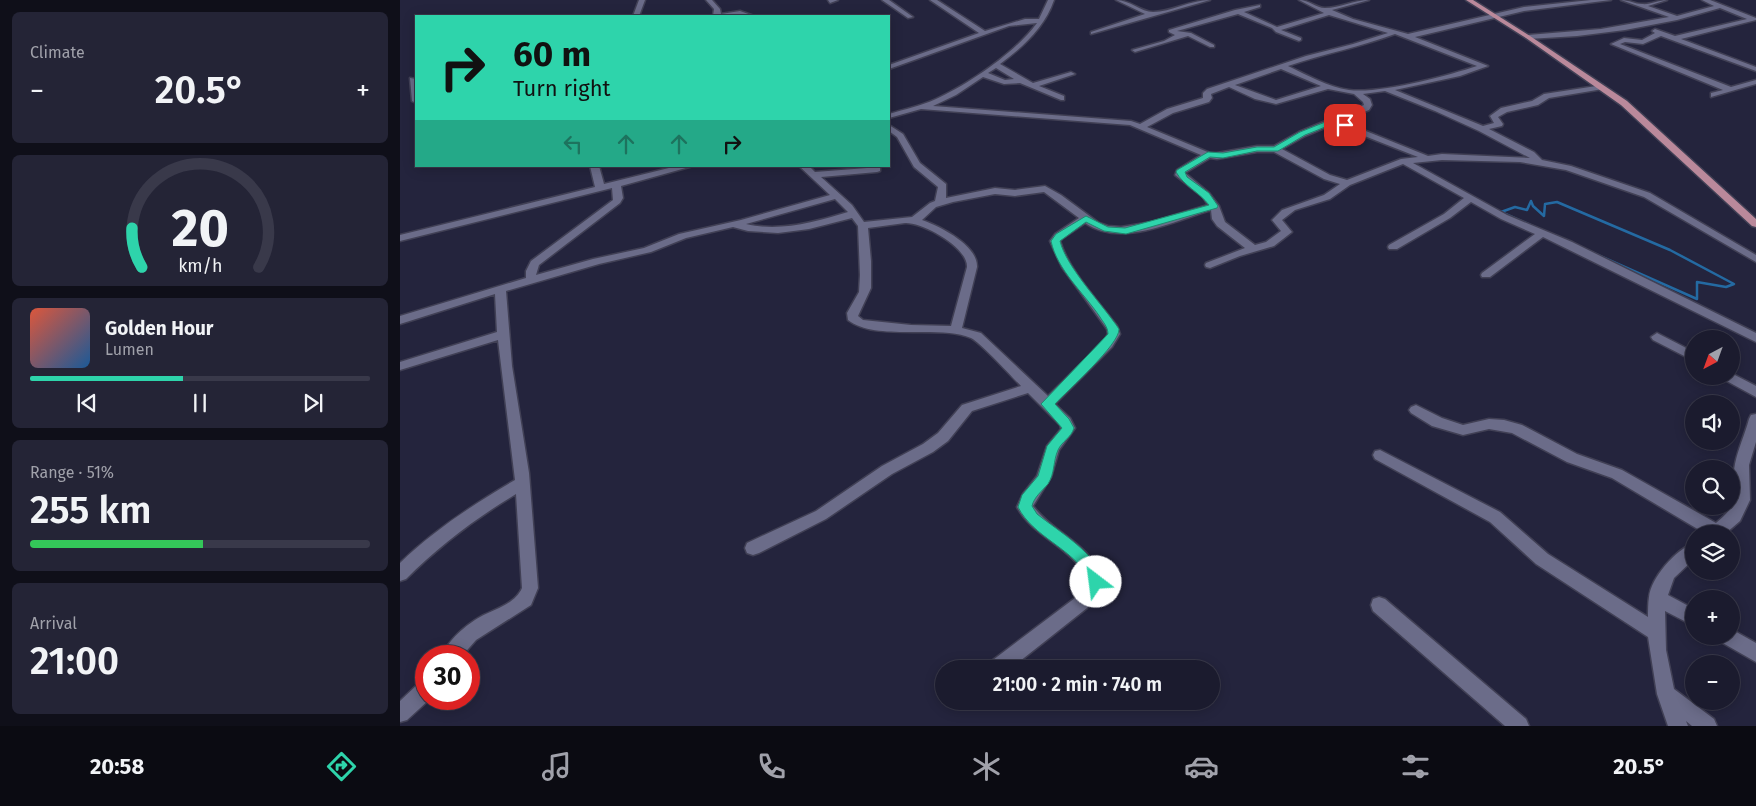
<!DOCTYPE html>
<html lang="en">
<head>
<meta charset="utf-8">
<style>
	:root { --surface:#1b1b2e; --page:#242436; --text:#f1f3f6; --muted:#a0a1aa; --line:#39394a; --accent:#2ed4ab }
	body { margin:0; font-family:"Fira Sans",sans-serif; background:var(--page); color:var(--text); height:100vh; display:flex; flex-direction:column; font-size:19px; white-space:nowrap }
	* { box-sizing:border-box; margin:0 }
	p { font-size:16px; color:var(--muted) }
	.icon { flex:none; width:28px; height:28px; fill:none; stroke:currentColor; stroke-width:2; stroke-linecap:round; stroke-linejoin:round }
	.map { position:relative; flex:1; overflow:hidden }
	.panel { display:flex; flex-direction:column; gap:12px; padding:12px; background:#0f0f19; width:400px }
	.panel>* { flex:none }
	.guide { position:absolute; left:15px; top:15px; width:475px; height:152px; border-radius:0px; box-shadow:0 2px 12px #0003,0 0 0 1px var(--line); background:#2ed4ab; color:#111; overflow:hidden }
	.needle { width:32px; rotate:221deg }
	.fabs { position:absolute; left:1285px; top:330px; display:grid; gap:10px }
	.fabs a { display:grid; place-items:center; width:55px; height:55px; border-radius:50%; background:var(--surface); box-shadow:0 2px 12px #0003,0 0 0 1px var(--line); font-size:25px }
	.speed { position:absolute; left:15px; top:645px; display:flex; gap:10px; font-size:25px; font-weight:700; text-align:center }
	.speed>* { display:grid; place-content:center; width:65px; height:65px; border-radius:50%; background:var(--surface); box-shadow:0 2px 12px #0003,0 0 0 1px var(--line); line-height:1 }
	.speed .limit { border:8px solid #d22; background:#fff; color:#111 }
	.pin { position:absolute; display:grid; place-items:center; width:42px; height:42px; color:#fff; margin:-21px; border-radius:10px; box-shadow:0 2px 8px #0006 }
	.me { position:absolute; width:55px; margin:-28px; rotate:330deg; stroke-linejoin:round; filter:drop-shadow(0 0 4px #0008) }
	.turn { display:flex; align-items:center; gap:18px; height:105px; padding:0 15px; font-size:22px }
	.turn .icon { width:65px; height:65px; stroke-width:2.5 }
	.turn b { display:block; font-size:35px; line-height:42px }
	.lanes { display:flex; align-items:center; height:48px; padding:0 15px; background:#0003; justify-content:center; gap:25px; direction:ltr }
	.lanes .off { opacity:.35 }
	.big { font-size:38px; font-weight:600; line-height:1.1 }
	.panel .card { flex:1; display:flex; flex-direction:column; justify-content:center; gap:8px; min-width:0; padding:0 18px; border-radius:8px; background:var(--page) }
	.panel .dial { align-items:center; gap:0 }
	.dial svg { height:130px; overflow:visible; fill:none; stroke:var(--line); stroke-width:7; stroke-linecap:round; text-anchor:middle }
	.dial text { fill:var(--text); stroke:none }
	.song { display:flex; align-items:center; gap:15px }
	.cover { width:60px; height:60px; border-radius:8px; background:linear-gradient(135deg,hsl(10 70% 55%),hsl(210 70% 35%)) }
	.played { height:5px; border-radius:2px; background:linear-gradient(90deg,var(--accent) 45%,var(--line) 45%) }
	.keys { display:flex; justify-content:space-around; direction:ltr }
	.heat { display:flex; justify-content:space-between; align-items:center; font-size:28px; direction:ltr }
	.charge { height:8px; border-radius:4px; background:linear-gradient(90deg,#34c759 51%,var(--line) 0) }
	.trip { position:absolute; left:535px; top:660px; width:285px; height:50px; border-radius:25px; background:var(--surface); box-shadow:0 2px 12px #0003,0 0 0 1px var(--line); font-weight:600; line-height:50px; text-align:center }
	.tab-bar { display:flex; height:80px; justify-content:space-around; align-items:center; background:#0b0b12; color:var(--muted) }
	.tab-bar .icon { width:35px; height:35px }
	.tab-bar .active { color:var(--accent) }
	.tab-bar b { font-size:22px; color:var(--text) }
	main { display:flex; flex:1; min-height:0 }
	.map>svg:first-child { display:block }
</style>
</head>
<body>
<main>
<section class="panel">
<div class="card"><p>Climate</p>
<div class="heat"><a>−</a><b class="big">20.5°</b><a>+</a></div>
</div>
<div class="card dial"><svg viewBox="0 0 100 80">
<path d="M14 69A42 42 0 1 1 86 69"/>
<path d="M14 69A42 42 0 0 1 8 45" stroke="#2ed4ab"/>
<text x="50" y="56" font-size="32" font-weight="700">20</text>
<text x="50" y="72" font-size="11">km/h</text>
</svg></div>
<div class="card">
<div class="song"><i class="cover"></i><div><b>Golden Hour</b><p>Lumen</p></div></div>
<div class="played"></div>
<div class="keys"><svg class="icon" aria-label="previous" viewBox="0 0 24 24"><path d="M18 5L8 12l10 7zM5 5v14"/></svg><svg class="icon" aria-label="pause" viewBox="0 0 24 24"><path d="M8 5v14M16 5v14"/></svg><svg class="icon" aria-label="next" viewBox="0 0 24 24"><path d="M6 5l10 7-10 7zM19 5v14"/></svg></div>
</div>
<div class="card"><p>Range · 51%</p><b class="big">255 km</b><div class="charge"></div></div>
<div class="card"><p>Arrival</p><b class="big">21:00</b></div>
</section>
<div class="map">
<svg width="1356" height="726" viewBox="0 0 1356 726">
	<rect width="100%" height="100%" fill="#24243d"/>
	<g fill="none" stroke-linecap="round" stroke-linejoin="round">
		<polygon stroke="#246aa2" stroke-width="2.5" points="1131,201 1133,206 1144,216 1145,204 1157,202 1270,250 1334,284 1326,287 1297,282 1297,299 1101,212 1115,207 1127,210"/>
		<g stroke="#414055" stroke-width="3">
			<g id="minor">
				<polygon points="239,0 245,0 239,16 233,16"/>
				<polygon points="306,0 312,0 320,9 321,14 340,11 354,16 313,16 314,9"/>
				<polygon points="428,0 438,0 430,3"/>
				<polygon points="482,0 489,0 513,17 508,18"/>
				<path d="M530 0H537L585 31 625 19H639L648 0H654C645 27 623 47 600 64L633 83 671 72 675 74 639 86 664 96V100H661L620 83 604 84 583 77 556 95 533 106 731 121 740 124 767 109 803 98V93L807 89 906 56 953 44 988 33 929 15 881 30 901 38V40L899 41 876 32 872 28 838 14 777 31 791 33 814 45V47H810L788 36 735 52 732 50 764 41 775 35 769 32V30L835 10 860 5V7L844 12 877 27 924 13 899 0C909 0 916 8 925 8 940 8 954 0 969 0L932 10 953 19 1008 34 1124 7 1191 0H1211L1124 11 1015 37 1088 66 1060 76 995 90 1083 126 1094 123 1090 116 1101 108 1132 101 1144 94 1203 85V89L1149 98 1138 105 1107 112 1098 117 1103 124 1102 126 1089 129 1134 152 1142 160 1171 166 1250 193 1356 255V262L1244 197 1166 170 1120 162 1042 160 1013 163 1107 215 1172 242 1356 333V342L1143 237 1090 277H1082L1081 275 1082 273 1135 234 1101 219 1071 202 1050 218 997 249H989L988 247 989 245 1044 214 1064 198 1003 164 950 185 930 199 895 210 882 220 892 232 874 246 840 256 810 268 806 267 805 265 806 263 845 248 817 226 812 219 811 210C774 221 721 248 685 223L663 238 660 241C669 271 698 301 717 326L720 334 712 347 655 404 670 418 675 428 659 450 651 477 633 506C657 537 689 541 704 582L687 608 610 669H586L589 663 675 598 687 581C676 548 633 538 617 507L623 494 637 476 647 446 661 429 660 425 628 393 572 411 548 441 533 452 492 474 426 519 359 553 353 555 347 553 345 548 347 543 416 511 482 466 523 444 538 433 562 405 621 386C611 376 581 343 571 338 539 324 477 342 448 320L447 313 459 292 460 275 458 226 452 218 409 229 378 233 348 231 333 227 286 238 251 252 199 264 106 291 112 366 129 473 138 588 131 605 76 640 62 656H42C48 640 66 625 80 617 95 609 115 604 122 588L116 494C76 518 39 546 6 579L0 581V563C34 530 74 504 115 480L98 340 0 370V362L97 332 95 294 0 324V316L126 278V271L131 261 213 200 212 188 0 241V235L195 187 190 166H199L204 184 277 166H293L221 186 223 198 220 203 139 265 136 275 193 259 244 248 279 234 341 220 430 195 399 166H409L415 172 480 167V171L477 172 421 177 452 205 464 222 512 217 530 203 535 201 538 187 514 167 497 137 489 131V125L503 134 520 163 546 184V198L595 188 615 190 645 186 661 195 699 223 708 226 721 227 752 222 808 205 803 197 775 175 777 170 801 155 730 125 521 109 489 118V114C505 109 521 106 536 99 569 84 616 52 637 23L609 26 489 69V65L579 33ZM995 34 1077 66C1047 76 979 94 949 90 928 87 907 75 888 66 923 54 960 47 995 34ZM596 68 614 79 605 80 588 73ZM881 69 921 86 876 100 835 85ZM829 87 855 99 876 104 928 89 954 94 963 102 964 105 899 132 874 146H857L817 153H810L747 127 773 113 809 102 812 98 811 94ZM985 91 1035 111 1079 131 1130 158 1042 154 1028 156 941 121 969 110 972 105 970 99 963 94ZM934 124 1018 157 1001 159 947 180 930 175 882 149 905 136ZM857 152H874L924 179 940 184 924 195 882 210 872 220 881 231 866 242 855 245 825 222 819 206 809 193 785 173 810 158 817 159ZM644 192 679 218 655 234 650 241 662 267 707 329 708 334 704 341 648 396 581 333 562 328 577 267C578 245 539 226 522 220L536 207 553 202 595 194 615 196ZM435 199 448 212C415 222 380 232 346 224ZM505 223C522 222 568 247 567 267L551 326 511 325 463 320 458 316 471 288V261L468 228Z"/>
				<path d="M716 0C730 0 741 12 753 12 771 12 790 0 810 0L691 34V32L745 14Z"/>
				<path d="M1221 0C1229 0 1235 4 1242 4 1250 5 1259 0 1267 0L1248 6 1277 16 1314 6 1302 0H1310L1356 18V20L1281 39 1356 67V71L1261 36 1243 44 1225 42 1220 44 1331 87 1356 80V84L1311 97V93L1323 90 1211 44 1224 38 1242 40 1255 33 1252 31 1255 29 1275 36 1347 19 1320 8 1277 20 1225 30 1177 36 1128 39 1125 37 1128 35 1201 29 1269 17Z"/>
				<polygon points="10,78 16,79 16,103 12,101"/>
				<polygon points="1257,333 1294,352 1294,361 1253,340 1251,337"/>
				<polygon points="1331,373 1356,386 1356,397 1323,379 1322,376 1331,376"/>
				<path d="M1016 405 1042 418 1063 425 1089 419 1104 420 1122 425 1177 454 1222 470 1316 523C1347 497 1329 496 1335 464 1338 449 1345 434 1349 419L1351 415 1356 414V442L1349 465 1350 500 1340 521 1325 534H1306L1212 478 1167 462 1112 433 1089 429 1063 435 1032 426 1011 413 1009 410 1011 407Z"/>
				<path d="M980 450 1100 512 1148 554 1248 617C1248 611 1248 603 1249 597 1251 578 1275 550 1294 543V559L1274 578 1268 595 1294 609V626L1265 611 1266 650 1274 689 1314 719 1317 726H1292L1286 721 1288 726H1268L1257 694 1248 637 1136 564 1090 522 975 459 973 455 975 451Z"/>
				<polygon points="979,597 985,599 1126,719 1129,726 1105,726 973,611 971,605 973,599"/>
				<polygon points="1331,629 1356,643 1356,662 1321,642 1318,636 1331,636"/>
				<polygon points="26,681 26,699 30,699 7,720 0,722 0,701 19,683"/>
			</g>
		</g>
		<g stroke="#414055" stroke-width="3">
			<polygon id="major" points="1066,0 1073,0 1130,36 1227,101 1356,219 1356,227 1352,226 1221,105 1126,38"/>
		</g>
		<use href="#minor" fill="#6b6c89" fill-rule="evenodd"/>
		<use href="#major" fill="#ba899b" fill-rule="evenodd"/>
	</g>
	<path fill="#2ed4ab" stroke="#1e8a6f" d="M933 119 948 125 945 127 933 124 905 135 878 151H857L823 158 810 157 785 172 787 177 809 193 818 206 817 208 726 234 704 231 686 222 660 241C666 267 703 305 719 329 720 344 667 391 655 404L669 419 674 428C671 438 662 441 658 450 653 461 655 473 648 484 642 491 634 497 632 506L637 514C658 531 698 554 704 582L702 587 696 589 691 587C689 583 689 579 687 576 672 548 633 537 618 507L622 495 638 476 647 446 662 428 641 404 708 334C708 327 703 322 700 317 684 293 657 270 651 241L656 234 686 216 708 227 725 228 809 205C799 192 784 186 776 172L777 170 808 152 823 153 857 147H874L900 132Z"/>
</svg>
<div class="fabs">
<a><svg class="needle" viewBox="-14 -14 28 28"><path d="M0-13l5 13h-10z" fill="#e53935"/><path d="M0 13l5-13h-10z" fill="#a0a1aa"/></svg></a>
<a><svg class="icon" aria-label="sound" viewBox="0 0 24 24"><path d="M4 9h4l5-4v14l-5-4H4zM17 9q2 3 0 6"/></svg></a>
<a><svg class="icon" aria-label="search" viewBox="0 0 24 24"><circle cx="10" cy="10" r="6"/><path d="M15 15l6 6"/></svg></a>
<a><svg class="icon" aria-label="layers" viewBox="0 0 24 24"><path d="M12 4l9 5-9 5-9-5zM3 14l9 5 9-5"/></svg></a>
<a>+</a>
<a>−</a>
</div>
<div class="speed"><div class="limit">30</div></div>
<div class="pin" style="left:945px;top:125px;background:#d93025"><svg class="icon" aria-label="arrive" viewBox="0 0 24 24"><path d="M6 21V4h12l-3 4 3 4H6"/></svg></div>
<svg class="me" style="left:696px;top:582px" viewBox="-20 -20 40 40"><circle r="19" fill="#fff"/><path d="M0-13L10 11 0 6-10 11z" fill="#2ed4ab"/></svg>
<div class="trip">21:00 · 2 min · 740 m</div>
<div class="guide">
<div class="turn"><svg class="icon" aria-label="right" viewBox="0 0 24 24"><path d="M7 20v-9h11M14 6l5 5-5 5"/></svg><div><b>60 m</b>Turn right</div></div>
<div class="lanes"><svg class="icon off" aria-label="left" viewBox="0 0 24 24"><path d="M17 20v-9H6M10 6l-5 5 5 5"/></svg><svg class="icon off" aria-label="ahead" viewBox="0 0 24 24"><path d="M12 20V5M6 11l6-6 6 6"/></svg><svg class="icon off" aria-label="ahead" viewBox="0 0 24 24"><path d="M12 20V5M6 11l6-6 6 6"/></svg><svg class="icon" aria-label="right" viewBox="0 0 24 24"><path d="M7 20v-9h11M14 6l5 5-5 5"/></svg></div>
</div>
</div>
</main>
<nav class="tab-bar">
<b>20:58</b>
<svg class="icon active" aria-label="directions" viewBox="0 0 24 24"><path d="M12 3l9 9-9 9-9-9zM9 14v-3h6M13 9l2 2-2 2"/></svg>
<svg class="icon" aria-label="music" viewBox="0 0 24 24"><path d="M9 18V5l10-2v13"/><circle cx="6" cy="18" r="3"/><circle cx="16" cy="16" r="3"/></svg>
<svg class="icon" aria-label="phone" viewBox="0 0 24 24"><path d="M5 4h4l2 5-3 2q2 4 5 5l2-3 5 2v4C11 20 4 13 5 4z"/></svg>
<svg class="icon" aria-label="climate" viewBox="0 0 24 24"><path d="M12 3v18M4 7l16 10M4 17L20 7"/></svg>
<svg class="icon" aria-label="car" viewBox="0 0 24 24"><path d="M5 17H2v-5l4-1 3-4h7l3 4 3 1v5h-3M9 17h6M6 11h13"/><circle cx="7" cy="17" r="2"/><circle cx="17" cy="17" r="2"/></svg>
<svg class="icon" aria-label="filters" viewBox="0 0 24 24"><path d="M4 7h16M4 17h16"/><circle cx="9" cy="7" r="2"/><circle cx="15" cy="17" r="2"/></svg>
<b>20.5°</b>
</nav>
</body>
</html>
